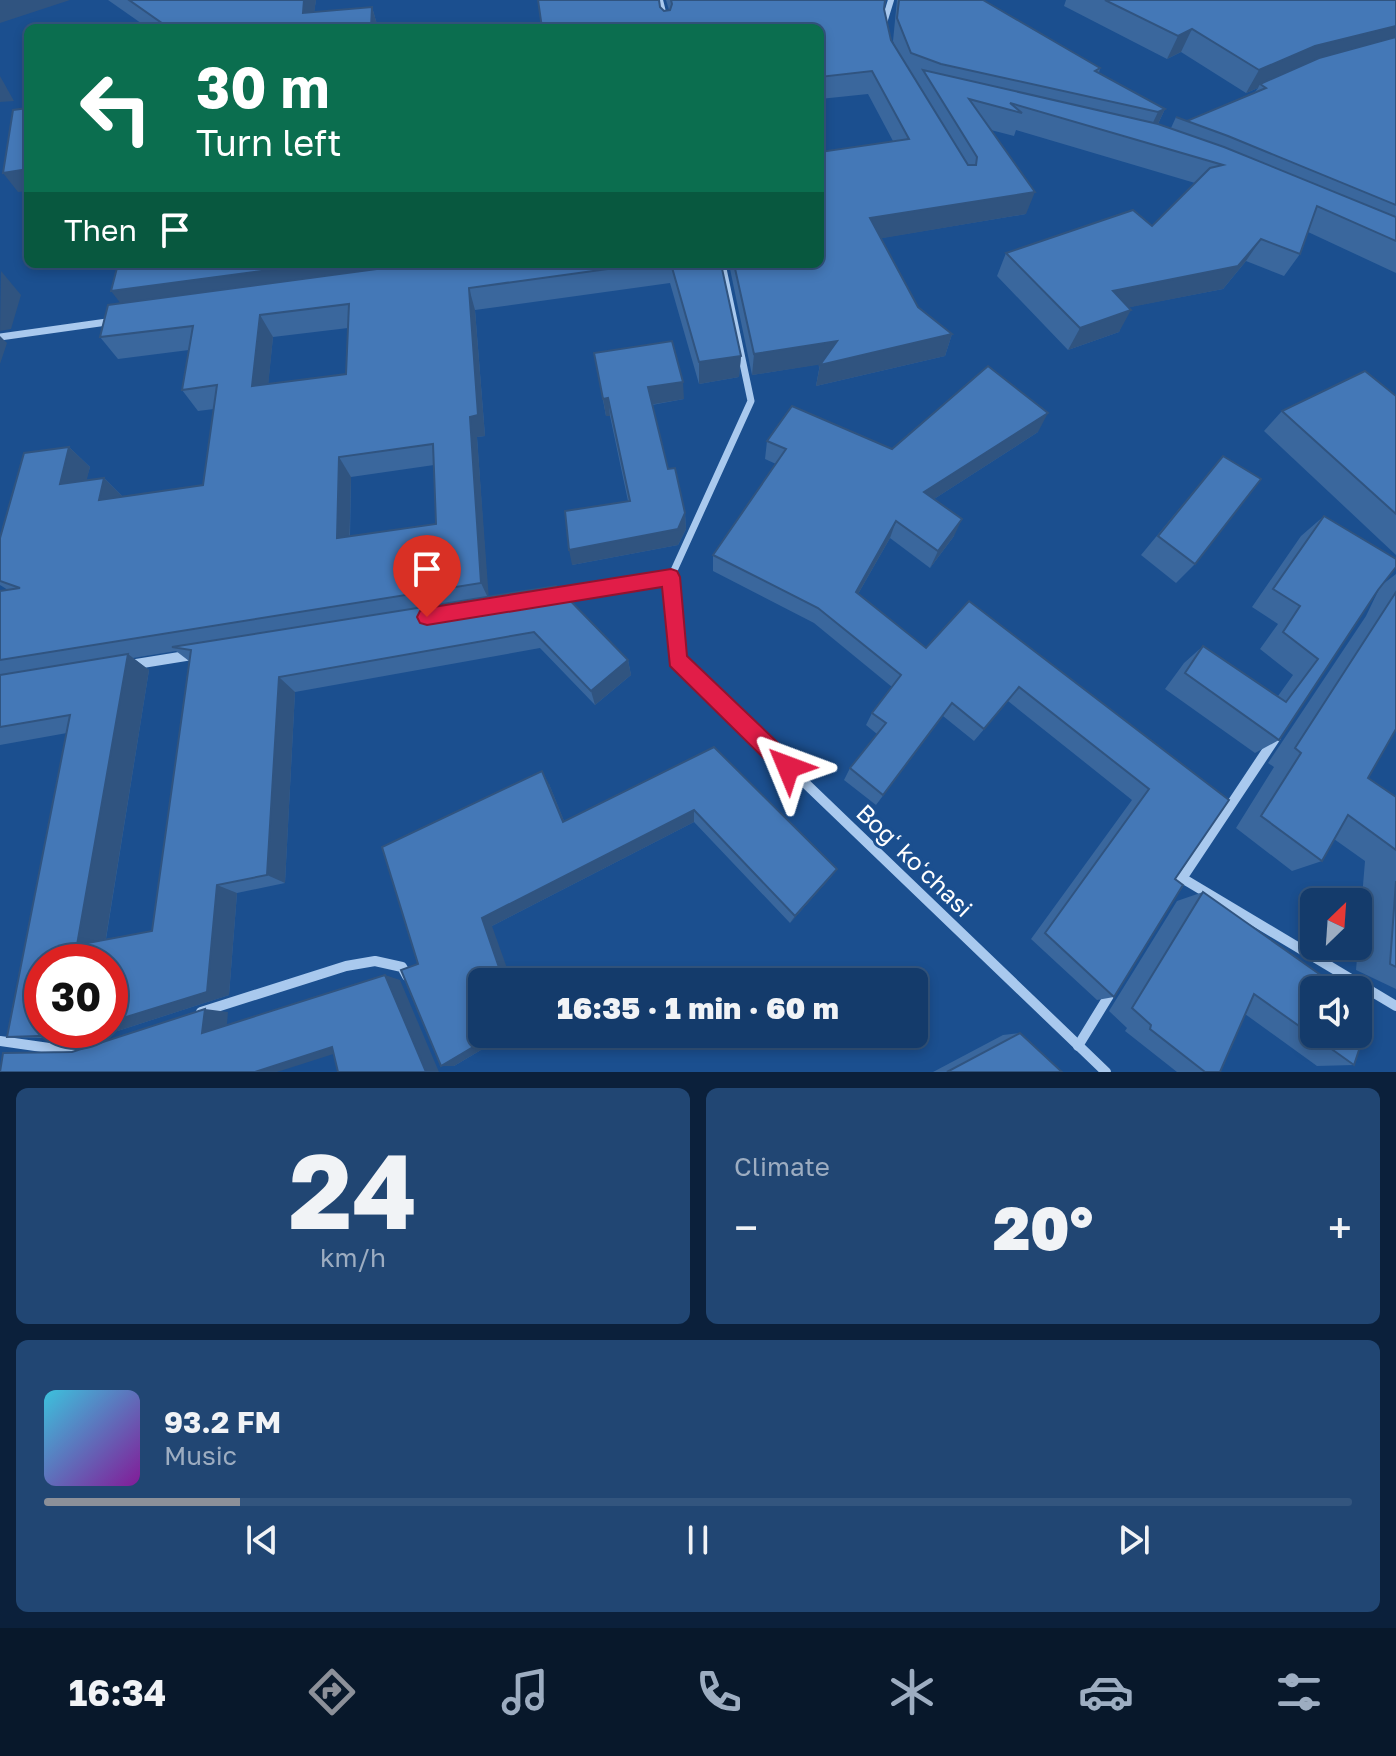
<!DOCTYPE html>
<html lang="en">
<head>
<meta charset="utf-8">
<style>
	:root { --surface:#143b6b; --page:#214673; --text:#f1f3f6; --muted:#9dadc1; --line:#33557e; --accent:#8c9099 }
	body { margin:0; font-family:"Golos Text",sans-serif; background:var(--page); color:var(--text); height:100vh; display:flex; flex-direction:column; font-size:30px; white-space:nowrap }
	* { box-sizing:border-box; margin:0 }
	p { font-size:26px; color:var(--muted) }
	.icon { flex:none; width:44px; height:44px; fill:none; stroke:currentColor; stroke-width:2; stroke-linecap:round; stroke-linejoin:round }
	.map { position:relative; height:1072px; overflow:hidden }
	.sheet { display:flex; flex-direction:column; gap:16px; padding:16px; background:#0b203b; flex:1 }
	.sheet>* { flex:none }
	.banner { position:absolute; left:24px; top:24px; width:800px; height:244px; border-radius:12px; box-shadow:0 4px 12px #0003,0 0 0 2px var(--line); background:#0b6e4f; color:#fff; overflow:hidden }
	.needle { width:52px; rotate:25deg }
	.controls { position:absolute; left:1300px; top:888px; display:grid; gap:16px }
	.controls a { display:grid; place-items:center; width:72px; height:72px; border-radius:12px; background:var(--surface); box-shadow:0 4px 12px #0003,0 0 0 2px var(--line); font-size:40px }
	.speed { position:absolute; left:24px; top:944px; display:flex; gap:16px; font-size:40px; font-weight:700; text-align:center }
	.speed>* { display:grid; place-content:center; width:104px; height:104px; border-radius:50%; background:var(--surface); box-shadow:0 4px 12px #0003,0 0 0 2px var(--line); line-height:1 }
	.speed .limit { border:12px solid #d22; background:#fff; color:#111 }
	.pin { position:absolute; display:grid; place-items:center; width:68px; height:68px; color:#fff; margin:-82px -34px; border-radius:50% 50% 50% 0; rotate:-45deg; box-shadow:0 0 8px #0007 }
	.pin .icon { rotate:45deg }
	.me { position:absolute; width:88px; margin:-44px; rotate:314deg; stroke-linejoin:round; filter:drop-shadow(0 0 6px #0008) }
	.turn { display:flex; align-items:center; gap:28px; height:168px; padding:0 40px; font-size:36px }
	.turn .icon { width:104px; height:104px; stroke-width:2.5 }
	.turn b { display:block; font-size:56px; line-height:68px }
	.then { display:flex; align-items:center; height:76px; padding:0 40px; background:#0003; gap:16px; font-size:30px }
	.big { font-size:60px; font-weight:800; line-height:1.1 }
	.sheet .tile { flex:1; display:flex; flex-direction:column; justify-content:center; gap:12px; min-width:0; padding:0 28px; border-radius:12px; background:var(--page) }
	.sheet .dial { align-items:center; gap:0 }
	.dial b { font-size:104px; line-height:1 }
	.song { display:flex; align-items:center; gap:24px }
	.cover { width:96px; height:96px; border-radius:12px; background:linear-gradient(135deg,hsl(190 70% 55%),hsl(290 70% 35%)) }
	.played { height:8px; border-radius:4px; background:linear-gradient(90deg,var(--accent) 15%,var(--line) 15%) }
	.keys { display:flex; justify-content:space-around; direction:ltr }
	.heat { display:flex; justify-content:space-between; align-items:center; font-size:44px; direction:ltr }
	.sheet .tiles { flex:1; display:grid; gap:16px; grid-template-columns:1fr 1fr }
	.tile:last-child { grid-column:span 2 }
	.trip { position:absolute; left:468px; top:968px; width:460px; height:80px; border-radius:12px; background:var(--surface); box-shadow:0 4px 12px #0003,0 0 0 2px var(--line); font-weight:800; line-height:80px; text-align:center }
	.tab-bar { display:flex; height:128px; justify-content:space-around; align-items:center; background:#08182b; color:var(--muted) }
	.tab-bar .icon { width:56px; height:56px }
	.tab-bar .selected { color:var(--accent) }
	.tab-bar b { font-size:36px; color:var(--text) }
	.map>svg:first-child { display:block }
</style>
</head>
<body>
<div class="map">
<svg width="1396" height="1072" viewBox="0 0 1396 1072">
	<rect width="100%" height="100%" fill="#1b4f8f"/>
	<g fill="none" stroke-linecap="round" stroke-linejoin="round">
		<g stroke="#a9c9ee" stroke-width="6">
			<polyline points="660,0 667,28"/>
			<polyline points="883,26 891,0"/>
		</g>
		<g stroke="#a9c9ee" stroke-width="7">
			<polyline points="0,337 114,321"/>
			<polyline points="557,596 671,577"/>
			<polyline points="674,614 671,577 751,401 722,264"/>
		</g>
		<g stroke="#a9c9ee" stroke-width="10">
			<polyline points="674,612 677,660 1106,1072"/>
			<polyline points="130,665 192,655"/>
			<polyline points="1182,878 1396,1006"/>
			<polyline points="1175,889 1276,737"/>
			<polyline points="201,1012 346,966 375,961 402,967 407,976"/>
			<polyline points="0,1041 49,1048 101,1044"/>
			<polyline points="1078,1046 1113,989"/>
		</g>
	</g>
	<g fill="#3a679d" fill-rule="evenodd">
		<polygon points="108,0 316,0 314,12 372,7 378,28 148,28"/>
		<polygon points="666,0 886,0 884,9 891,40 895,47 893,41 897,0 983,0 1100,68 1099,73 1165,109 1158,124 1171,128 1176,117 1187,121 1255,92 1258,88 1246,93 1181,52 1167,59 1064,6 1066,0 1396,0 1396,273 1308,232 1300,254 1284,276 1246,261 1223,289 1129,307 1119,332 1068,350 997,276 1006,253 1152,226 1195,183 1016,130 1014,136 991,130 1026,214 881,238 918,307 952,334 945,356 816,386 820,364 752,375 729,264 820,264 893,141 868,94 820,99 820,28 542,28 660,7 664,11 669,10"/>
		<path d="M118 264H721L741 356 739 377 699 384 670 283 475 310 485 436 477 437 488 597 628 660 631 675 595 705 540 648 295 692 285 883 237 893 229 995 99 1037 39 1038 7 1037 67 733 0 745V591L8 590 0 585V538L69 447 90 467 86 480 104 478 123 497 203 485 214 409 198 411 182 390 189 350 118 359 100 337 120 303ZM348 328 346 374 268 384 273 337ZM434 465 436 524 350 536 351 477ZM176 651 189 661 152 931 106 939 149 670 133 658Z"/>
		<polygon points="594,353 684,399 652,405 668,469 685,513 686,529 678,545 572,565 628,501 610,416 606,416"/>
		<polygon points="1396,396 1396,555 1264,431 1282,411"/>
		<polygon points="1038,432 934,499 954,536 930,568 890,538 858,594 926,648 969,601 1229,800 1175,879 1114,997 1097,1000 1031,939 1132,800 1008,701 974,741 943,716 876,805 844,780 850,768 877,734 866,725 872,713 892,687 814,623 713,571 713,555 776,464 765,459 767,441 892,449"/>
		<polygon points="1223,456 1195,564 1176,583 1141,555"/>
		<polygon points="1324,516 1383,584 1396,574 1396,729 1368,778 1396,797 1396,989 1356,970 1365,861 1334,839 1322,861 1292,871 1236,828 1274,767 1268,763 1366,616 1380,587 1279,740 1255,753 1165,689 1184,663 1203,646 1278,696 1293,675 1260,649 1278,624 1252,607 1301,536"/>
		<polygon points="714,747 837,869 830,878 790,923 694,822 492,926 482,1034 508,1034 454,1066 418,964 549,784 564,821"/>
		<polygon points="1203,892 1354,1065 1317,1066 1245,1014 1220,1072 1177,1072 1125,1031 1127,1028 1109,1011 1177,901"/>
		<polygon points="1020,1033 1062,1072 933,1072 1003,1035"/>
	</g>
	<g fill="#305480">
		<polygon points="0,0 70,0 0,23"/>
		<polygon points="304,0 316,0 312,28 303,13"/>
		<polygon points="372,7 378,28 371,28"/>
		<polygon points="1396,26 1396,45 1260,84 1258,88 1246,93 1259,70 1315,46"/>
		<polygon points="1192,29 1181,52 1167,59 1178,36"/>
		<polygon points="0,76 14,101 0,102"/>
		<polygon points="1165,109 1154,132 1147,135 1158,112"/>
		<polygon points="28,169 28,191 18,192 3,173"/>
		<polygon points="1035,192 1026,214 866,241 870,218"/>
		<polygon points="1261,239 1246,261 1223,289 1101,313 1113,291"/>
		<polygon points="315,264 491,264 128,313 111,291"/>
		<polygon points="1,271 21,295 11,329 0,331"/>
		<polygon points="469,288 475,310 485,436 477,437 489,600 481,583 470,417"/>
		<polygon points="1131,310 1119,332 1068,350 1080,328"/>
		<polygon points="260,315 273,337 266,408 252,386"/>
		<polygon points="952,334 945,356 816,386 820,365 830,363 752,375 754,354 837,341"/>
		<polygon points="0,336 7,343 0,364"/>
		<polygon points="741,356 739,377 699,384 699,362"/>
		<polygon points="683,382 684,399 649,405 648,387"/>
		<polygon points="608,398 610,416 606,416 603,399"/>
		<polygon points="1048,413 1038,432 917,510 924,492"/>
		<polygon points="69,447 90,467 81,503 60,484"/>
		<polygon points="339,457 351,477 349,557 337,538"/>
		<polygon points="104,478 124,498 99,500"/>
		<polygon points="685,513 686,529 678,545 572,565 569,550"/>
		<polygon points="962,519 954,536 930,568 938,551"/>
		<polygon points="896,521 890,538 850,608 856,592"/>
		<polygon points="128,654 149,670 104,950 77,945"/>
		<polygon points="628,660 631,675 595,705 591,691"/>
		<polygon points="279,677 295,692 285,883 267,875"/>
		<polygon points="542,771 549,784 569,833 563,822"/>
		<polygon points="694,810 694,822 492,926 512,982 504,982 482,918"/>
		<polygon points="837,869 830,878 790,923 795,916"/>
		<polygon points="217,885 237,893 229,995 99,1037 69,1035 86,1030 110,1030 110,1022"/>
		<polygon points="385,975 400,980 439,1072 426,1072"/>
		<polygon points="205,1009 228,1012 226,1035 202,1033"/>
		<polygon points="495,1034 508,1034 454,1066 441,1066"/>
		<polygon points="332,1047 349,1049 277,1072 255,1072"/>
	</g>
	<g fill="#4478b7" stroke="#305480" stroke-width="2" fill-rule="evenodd">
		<polygon points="129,0 304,0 303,13 372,7 371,28 169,28"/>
		<polygon points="538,0 659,0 660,7 664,11 670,10 672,4 671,0 885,0 884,9 891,40 968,165 976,165 977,157 923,70 1158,124 1224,147 1396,217 1396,241 1317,206 1300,254 1261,239 1238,266 1113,291 1131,310 1080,328 1006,253 1133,210 1152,226 1210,168 1223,165 1010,103 1022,113 969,99 1035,192 870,218 918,307 952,334 820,365 837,341 754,354 734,264 820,264 820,152 909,139 872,71 820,77 820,28 542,28"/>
		<polygon points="899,0 983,0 1100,68 1095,71 1165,109 1158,112 941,64 911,53 897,18"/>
		<polygon points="1105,0 1396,0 1396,26 1315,46 1259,70 1192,29 1178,36"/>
		<polygon points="1396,37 1396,205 1228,136 1176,117 1187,121 1266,88 1260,84 1319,58"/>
		<polygon points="28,108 28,169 3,173 13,110"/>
		<polygon points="118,264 315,264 111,291"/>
		<path d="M414 264H644L469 288 478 415 470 417 481 583 0 660V591L20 588 0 581V538L24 453 69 447 60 484 104 478 99 500 203 485 217 385 182 390 193 326 100 337 108 305ZM349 304 346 374 252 386 260 315ZM433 444 436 524 337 538 339 457Z"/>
		<polygon points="671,264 721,264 741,356 699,362"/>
		<polygon points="672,341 683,382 648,387 668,469 675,468 685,513 678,529 569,550 565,511 630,501 608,398 603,399 594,353"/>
		<polygon points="988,366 1048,413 924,492 962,519 938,551 896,521 856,592 926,648 969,601 1229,800 1175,879 1183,885 1114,997 1045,933 1149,789 1019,687 984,729 952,703 883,795 850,768 886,723 872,713 901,675 818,608 713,555 786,449 767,441 792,406 892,449"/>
		<polygon points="1365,371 1396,396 1396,514 1282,411"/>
		<polygon points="1223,456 1261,479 1195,564 1158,536"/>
		<polygon points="1324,516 1396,559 1396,567 1378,590 1279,740 1185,673 1203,646 1286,702 1318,659 1283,632 1300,606 1273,589"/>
		<polygon points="556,586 628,660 591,691 534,632 279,677 267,875 217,885 207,992 110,1022 110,962 42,962 42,1030 86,1030 69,1035 7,1037 70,715 0,727 0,675 128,654 77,945 152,931 191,650 172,647"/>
		<polygon points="1396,592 1396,729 1368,778 1396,797 1396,850 1348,815 1322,861 1261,816 1301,753 1295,748"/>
		<polygon points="714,747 837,869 795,916 694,810 482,918 504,982 482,982 482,1034 495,1034 441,1066 401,970 418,964 382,847 542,771 563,822"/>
		<polygon points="1396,881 1396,967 1390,964"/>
		<polygon points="1203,892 1342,990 1314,990 1314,1034 1358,1034 1358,1001 1372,1011 1354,1065 1254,994 1220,1072 1205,1072 1150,1029 1151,1025 1132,1008"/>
		<polygon points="385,975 426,1072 338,1072 332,1047 255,1072 0,1072 3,1053 72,1052 205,1009 202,1033"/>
		<polygon points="1020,1033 1062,1072 947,1072"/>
	</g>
	<polygon fill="#e11d48" stroke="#92132f" stroke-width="2" points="671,569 677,571 680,577 687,656 796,760 799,767 796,775 788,778 781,775 670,666 662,587 427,625 420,623 417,617 420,611 427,608"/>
	<g text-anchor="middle" stroke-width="6" stroke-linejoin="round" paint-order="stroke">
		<g font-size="24" fill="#fff" stroke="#1b4f8f">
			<text transform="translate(914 861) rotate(44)" y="8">Bogʻ koʻchasi</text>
		</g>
	</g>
</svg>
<div class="controls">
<a><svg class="needle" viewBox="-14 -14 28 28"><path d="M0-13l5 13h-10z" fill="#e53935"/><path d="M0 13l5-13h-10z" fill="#9dadc1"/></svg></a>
<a><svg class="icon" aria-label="sound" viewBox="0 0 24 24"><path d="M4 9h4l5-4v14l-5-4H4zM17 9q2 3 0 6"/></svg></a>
</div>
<div class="speed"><div class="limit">30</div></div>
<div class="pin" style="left:427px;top:617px;background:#d93025"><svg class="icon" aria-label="arrive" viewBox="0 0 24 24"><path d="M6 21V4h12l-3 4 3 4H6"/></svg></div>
<svg class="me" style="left:788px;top:767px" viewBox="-20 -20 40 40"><path d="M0-17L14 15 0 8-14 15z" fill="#e11d48" stroke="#fff" stroke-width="4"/></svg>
<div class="trip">16:35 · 1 min · 60 m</div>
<div class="banner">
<div class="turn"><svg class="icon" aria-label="left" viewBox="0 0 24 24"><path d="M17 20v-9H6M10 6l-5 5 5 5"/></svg><div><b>30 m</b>Turn left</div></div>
<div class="then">Then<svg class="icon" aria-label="arrive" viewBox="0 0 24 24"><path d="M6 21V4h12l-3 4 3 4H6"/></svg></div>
</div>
</div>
<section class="sheet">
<div class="tiles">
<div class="tile dial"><b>24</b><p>km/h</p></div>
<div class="tile"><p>Climate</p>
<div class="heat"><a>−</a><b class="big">20°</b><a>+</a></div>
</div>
<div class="tile">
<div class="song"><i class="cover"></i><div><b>93.2 FM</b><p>Music</p></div></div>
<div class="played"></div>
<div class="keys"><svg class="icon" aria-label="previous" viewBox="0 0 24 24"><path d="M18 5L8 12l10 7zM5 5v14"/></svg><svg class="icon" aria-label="pause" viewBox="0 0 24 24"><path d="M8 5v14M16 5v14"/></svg><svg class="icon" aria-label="next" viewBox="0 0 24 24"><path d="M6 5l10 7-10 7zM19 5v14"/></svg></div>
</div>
</div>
</section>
<nav class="tab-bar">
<b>16:34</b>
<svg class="icon selected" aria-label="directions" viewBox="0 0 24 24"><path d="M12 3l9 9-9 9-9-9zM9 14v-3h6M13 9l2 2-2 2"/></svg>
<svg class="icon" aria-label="music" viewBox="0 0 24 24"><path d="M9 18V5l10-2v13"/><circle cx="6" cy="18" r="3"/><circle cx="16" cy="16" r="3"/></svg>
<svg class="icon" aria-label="phone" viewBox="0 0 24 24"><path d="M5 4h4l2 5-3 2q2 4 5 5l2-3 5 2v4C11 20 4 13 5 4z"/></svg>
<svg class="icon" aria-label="climate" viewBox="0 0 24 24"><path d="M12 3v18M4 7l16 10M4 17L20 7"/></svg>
<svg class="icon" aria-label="car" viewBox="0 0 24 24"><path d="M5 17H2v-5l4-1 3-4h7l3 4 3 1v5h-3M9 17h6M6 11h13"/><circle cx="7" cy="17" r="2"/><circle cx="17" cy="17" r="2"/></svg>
<svg class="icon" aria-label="filters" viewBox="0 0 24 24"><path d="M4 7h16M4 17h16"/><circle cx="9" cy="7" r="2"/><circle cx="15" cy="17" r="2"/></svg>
</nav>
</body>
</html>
